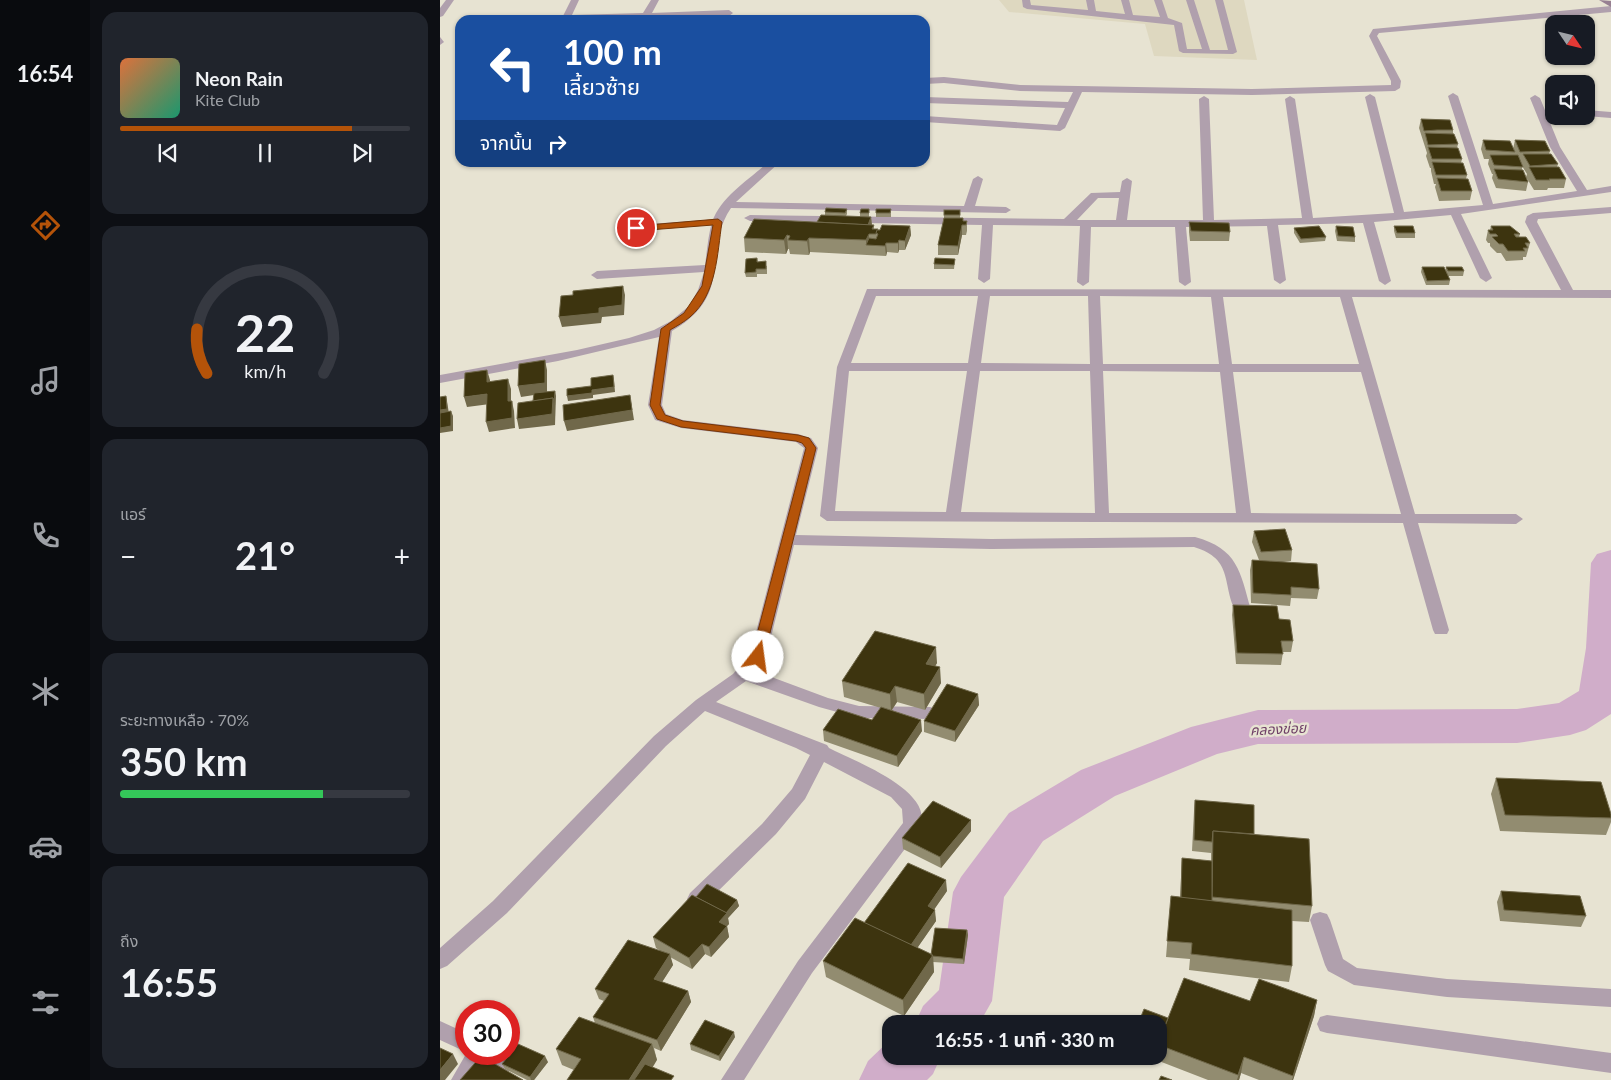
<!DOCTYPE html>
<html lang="th">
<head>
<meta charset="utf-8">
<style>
	:root { --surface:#171b24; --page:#20242c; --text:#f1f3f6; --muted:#9ea1a6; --line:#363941; --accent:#b45309 }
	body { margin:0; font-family:Lato,"Noto Sans Thai",sans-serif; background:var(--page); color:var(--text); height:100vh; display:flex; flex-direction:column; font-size:19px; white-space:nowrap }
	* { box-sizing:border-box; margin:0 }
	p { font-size:16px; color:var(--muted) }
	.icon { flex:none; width:28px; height:28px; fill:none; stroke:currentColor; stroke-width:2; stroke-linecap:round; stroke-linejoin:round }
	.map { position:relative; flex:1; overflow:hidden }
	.drawer { display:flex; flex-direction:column; gap:12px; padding:12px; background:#0d0f14; width:350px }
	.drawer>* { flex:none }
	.guide { position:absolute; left:15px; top:15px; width:475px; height:152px; border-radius:15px; box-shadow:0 1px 4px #0004; background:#1a4fa0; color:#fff; overflow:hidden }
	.needle { width:32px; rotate:125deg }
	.tools { position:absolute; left:1105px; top:15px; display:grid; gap:10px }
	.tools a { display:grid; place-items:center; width:50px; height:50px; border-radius:10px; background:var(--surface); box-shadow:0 1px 4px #0004; font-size:25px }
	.speed { position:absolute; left:15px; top:1000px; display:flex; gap:10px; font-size:25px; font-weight:700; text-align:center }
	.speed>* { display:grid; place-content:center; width:65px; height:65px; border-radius:50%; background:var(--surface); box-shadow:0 1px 4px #0004; line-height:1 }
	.speed .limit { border:8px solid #d22; background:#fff; color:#111 }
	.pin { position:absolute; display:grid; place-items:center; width:42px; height:42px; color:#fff; margin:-21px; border:2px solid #fff; border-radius:50%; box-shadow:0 1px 5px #0007 }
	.me { position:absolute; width:55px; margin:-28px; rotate:15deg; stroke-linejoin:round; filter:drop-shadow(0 0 4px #0008) }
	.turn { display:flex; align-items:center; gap:18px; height:105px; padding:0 25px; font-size:22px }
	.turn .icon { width:65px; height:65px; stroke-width:2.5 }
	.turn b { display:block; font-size:35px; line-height:42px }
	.then { display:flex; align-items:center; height:48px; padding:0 25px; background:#0003; gap:10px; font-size:19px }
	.big { font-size:38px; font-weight:700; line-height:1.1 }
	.drawer .card { flex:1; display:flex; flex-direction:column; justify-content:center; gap:8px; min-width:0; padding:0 18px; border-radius:15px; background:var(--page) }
	.drawer .dial { align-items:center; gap:0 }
	.dial svg { height:130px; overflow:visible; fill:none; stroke:var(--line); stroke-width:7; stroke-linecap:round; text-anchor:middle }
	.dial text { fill:var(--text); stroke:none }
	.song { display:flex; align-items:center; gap:15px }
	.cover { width:60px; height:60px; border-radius:8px; background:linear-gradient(135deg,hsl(20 70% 55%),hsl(160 70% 35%)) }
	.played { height:5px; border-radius:2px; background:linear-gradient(90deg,var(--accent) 80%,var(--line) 80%) }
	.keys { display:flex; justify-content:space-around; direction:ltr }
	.heat { display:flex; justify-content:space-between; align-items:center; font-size:28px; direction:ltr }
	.charge { height:8px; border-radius:4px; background:linear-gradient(90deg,#34c759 70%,var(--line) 0) }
	.trip { position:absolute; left:442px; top:1015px; width:285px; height:50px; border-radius:15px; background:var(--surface); box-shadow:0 1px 4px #0004; font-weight:700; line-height:50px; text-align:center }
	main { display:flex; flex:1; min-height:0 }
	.tabs { display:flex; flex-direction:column; width:90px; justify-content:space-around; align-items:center; background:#090b0e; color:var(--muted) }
	.tabs .icon { width:35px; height:35px }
	.tabs .selected { color:var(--accent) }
	.tabs b { font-size:22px; color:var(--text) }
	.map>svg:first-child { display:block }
</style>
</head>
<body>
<main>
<nav class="tabs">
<b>16:54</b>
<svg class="icon selected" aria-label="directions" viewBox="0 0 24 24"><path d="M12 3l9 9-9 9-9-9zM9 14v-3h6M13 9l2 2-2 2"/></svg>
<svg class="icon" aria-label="music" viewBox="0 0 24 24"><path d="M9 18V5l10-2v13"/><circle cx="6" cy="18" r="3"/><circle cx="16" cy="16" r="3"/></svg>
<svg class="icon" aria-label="phone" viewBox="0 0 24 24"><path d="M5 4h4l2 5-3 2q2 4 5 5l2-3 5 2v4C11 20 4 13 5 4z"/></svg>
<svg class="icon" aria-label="climate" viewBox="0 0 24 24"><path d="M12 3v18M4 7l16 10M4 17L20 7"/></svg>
<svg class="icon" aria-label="car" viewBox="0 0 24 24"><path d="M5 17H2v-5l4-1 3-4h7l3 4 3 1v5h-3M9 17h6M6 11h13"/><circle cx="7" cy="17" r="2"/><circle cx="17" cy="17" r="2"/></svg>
<svg class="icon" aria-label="filters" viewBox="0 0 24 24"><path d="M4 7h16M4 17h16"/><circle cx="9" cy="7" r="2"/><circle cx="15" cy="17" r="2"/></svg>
</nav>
<section class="drawer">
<div class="card">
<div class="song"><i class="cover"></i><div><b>Neon Rain</b><p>Kite Club</p></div></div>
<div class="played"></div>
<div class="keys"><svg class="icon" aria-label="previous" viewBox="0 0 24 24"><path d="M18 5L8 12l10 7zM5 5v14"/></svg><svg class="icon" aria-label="pause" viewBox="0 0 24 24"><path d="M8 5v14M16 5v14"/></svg><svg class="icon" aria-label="next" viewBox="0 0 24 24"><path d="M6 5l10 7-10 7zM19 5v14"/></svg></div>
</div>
<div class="card dial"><svg viewBox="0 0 100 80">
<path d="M14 69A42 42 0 1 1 86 69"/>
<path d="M14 69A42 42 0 0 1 8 42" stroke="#b45309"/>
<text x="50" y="56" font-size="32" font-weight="700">22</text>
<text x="50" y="72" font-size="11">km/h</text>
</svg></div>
<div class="card"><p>แอร์</p>
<div class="heat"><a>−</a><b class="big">21°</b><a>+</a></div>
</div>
<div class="card"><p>ระยะทางเหลือ · 70%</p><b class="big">350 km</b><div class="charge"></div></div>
<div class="card"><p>ถึง</p><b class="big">16:55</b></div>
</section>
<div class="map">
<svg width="1171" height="1080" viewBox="0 0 1171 1080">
	<rect width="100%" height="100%" fill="#e7e3d2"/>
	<polygon fill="#ded8c0" points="559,0 804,0 817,60 714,56 705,24 569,12"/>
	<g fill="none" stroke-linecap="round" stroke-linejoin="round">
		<g fill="#d0adc9" fill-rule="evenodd">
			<polygon points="1171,550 1171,714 1146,730 1130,735 1077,743 818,744 777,754 675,796 603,841 564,897 552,1001 539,1024 475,1024 483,1006 499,990 513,892 521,877 569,813 641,770 751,727 818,710 1077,709 1119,703 1139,691 1146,648 1151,563 1157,554"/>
			<polygon points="451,1039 451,1056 501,1056 493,1074 487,1080 419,1080 428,1061"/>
		</g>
		<g fill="#b0a0ad" fill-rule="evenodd">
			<polygon points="582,0 590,0 591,5 648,10 646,0 654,0 656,11 685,14 681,0 689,0 693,15 720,17 714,0 722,0 728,18 742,23 747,49 762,49 746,0 754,0 770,50 788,50 775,0 783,0 797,52 793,54 743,53 739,51 734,25 587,9 583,7"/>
			<polygon points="278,219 283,222 282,224 196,231 191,228 196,225"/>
		</g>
		<g fill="#b0a0ad" fill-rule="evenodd">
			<polygon points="6,0 14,0 3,16 0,17 0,8"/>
			<polygon points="131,0 139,0 132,15 203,13 211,0 219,0 212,13 289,10 293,13 289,16 65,20 69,17 123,16"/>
			<polygon points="1171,6 1171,12 939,33 937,36 961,81 960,88 955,91 812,95 642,92 625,128 620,131 485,122 485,116 617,125 625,108 485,103 485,97 628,102 633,92 580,91 504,83 485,84 485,78 504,77 580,85 812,89 951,85 951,81 929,36 933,29"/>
			<polygon points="0,37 4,42 0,45"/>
			<path d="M1013 93 1018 96 1053 204 1137 191 1110 147 1090 98 1095 95 1100 98 1120 147 1147 190 1171 186V192L1021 214 1052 278 1046 282 1040 278 1011 215 934 222 951 281 945 285 939 281 923 223 838 225 846 280 840 284 834 280 827 226 746 227 751 282 745 286 739 282 735 227H651L649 282 643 286 637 282 640 226 553 225 550 279 544 283 538 279 542 225 310 221 304 218 310 215 624 219 651 193 680 192 682 181 687 178 692 181 687 220H763L759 99 764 96 769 99 774 220 862 218 845 99 850 96 855 99 873 218 954 213 925 97 930 94 935 97 964 212 1043 205 1008 96ZM658 198H679L676 220H637Z"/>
			<polygon points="1146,110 1171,112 1171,118 1146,116"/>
			<path d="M328 162H340L296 202 524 206 533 179 538 176 543 179 535 206 566 207 571 210 566 213 291 208C261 252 296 294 232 331L222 405 226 414 243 420 358 434 371 438 378 448 356 535 551 539 755 537C798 549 800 571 811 610L809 614H797C781 586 795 559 754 547L551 549 354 545 326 657 315 671 388 698 419 706 490 707 496 709 499 713 496 717 490 719 419 718 379 707 306 681 276 702 387 745 389 748C414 761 499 792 479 830L372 973 304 1080H281L358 961 463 823 462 809 451 797 384 762 365 799 336 834 264 905 257 907 250 905 247 899 250 893 322 824 352 789 370 755 356 748 265 711 226 746 67 913 7 966 0 969V948L53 901 214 736 256 700 293 674 310 655 364 448 356 442 241 428 215 420 208 405 219 337 118 361 0 383V375L137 350 189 338 214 330 231 321 249 306 258 290 264 272 157 279 151 275 157 271 265 265C267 251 268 236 272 222 282 195 308 181 328 162Z"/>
			<path d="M1171 207V213L1098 219 1097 222 1133 290H1171V298L912 297 975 514H1076L1083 519 1076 524 978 523 1009 630 1007 634H995L993 630 963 523 387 521 380 516 397 367 427 289 1121 290 1085 222 1087 216 1093 213ZM436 296H538L528 363H411ZM550 296H648L650 364 541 363ZM660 296 771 297 779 364H663ZM783 297H900L919 364H792ZM409 371H527L506 512 395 511ZM540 371H650L655 513 521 512ZM663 371 780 372 796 513H669ZM793 372H921L961 514 811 513Z"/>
			<polygon points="880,912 887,914 890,920 903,959 917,968 1007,979 1171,989 1171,1007 1007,997 914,985 888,971 885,965 870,920 873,914"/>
			<polygon points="887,1015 1171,1053 1171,1073 887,1033 880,1031 877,1024 880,1017"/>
			<polygon points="0,1021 26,1033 26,1052 0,1040"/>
			<polygon points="26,1054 66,1054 71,1056 74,1063 71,1070 63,1073 44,1064 34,1080 11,1080"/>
		</g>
		<polygon fill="#978092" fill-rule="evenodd" points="1159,0 1171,1 1171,7"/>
	</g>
	<g fill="#928c70">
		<polygon points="981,119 1013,130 1013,133 1018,144 1017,148 1022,159 1021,163 1027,175 1026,179 1032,191 1030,200 999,201 995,187 996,184 994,184 991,171 991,168 990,168 986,156 987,153 979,128"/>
		<polygon points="1043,140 1073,149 1075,140 1110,151 1109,154 1118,164 1117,167 1126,179 1124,188 1108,188 1107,190 1094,190 1086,177 1087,174 1082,166 1082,170 1088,182 1086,191 1056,188 1052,178 1053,174 1052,174 1048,164 1049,159 1044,159 1041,149"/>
		<polygon points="407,209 407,214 406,216 420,217 420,213 429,209 429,217 431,217 432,225 434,225 434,229 438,230 470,226 471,235 465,250 459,250 458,253 447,252 446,256 370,252 369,255 350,254 349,249 348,249 346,254 305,252 304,238 377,222 385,215 385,212"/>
		<polygon points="451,209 451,217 436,217 436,213"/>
		<polygon points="520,210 520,218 523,221 527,221 527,231 526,235 522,235 518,255 498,255 498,245 504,218 504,215"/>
		<polygon points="749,222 790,232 789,241 750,241 749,232"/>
		<polygon points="896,226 915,237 915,242 897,241 895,231"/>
		<polygon points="954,226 975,233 975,238 956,238 954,231"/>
		<polygon points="1051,226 1080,234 1079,237 1090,243 1086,257 1083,257 1083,260 1066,261 1061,253 1057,253 1050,246 1050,243 1048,243 1046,240 1048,230 1050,230"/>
		<polygon points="854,228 886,237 885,241 860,243 854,233"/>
		<polygon points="317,258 318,262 327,266 327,274 317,274 317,277 306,277 305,273"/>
		<polygon points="515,259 514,269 494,269 494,264"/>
		<polygon points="982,267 1006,270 1006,267 1024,271 1023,276 1008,276 1010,280 1009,285 986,285 981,272"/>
		<polygon points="814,531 852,550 851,561 842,562 879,589 877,599 851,598 850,606 811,603 810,570 812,560 819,560 812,542"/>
		<polygon points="793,605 839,619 853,641 851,652 843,652 841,665 796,664 792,615"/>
		<polygon points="497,663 495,666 501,683 485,710 457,702 452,710 482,731 458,767 384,741 383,730 432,720 441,708 404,697 402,681"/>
		<polygon points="538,694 539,705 515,742 484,732 484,721"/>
		<polygon points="1056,778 1171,814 1171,822 1166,835 1060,831 1051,794"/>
		<polygon points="755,800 814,834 872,906 869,922 852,921 852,966 849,982 749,970 750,959 726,957 731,896 740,897 742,858 771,861 771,853 752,851 754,811"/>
		<polygon points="531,820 531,831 501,868 463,849 462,838"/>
		<polygon points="507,891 494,909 496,921 477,948 491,955 527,930 528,935 524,964 493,962 494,972 464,1016 386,977 383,961 424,923"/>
		<polygon points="1061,891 1146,916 1141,927 1060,921 1057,902"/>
		<polygon points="256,897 297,900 299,906 288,918 289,924 287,926 289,937 271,957 265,954 252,969 230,957 233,965 222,982 248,991 251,1002 221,1051 214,1048 217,1060 134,1070 122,1065 116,1049 155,1023 153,1017 164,1001 159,999 155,989 219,950 216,948 213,937"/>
		<polygon points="877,1000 874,1016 853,1080 819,1080 801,1073 799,1080 768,1080 706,1056 719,1056 719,1024 728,1018 810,1001"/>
		<polygon points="295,1037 280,1061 251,1050 250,1044"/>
		<polygon points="108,1062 94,1080 87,1080 65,1069 62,1064"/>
	</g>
	<g fill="#70684a">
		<polygon points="431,217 432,226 429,234 429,245 426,245 426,229"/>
		<polygon points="522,225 522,235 518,255 518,246"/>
		<polygon points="470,226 471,235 465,250 465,241"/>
		<polygon points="347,235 348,249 346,254 344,240"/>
		<polygon points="369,238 370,252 369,255 367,241"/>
		<polygon points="459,240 459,250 458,253 458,243"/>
		<polygon points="446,243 447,252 446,256 445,246"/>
		<polygon points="183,286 185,295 184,315 162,317 161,323 122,327 119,317 159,308"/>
		<polygon points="105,360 107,370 107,393 81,397 78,386"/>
		<polygon points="47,370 50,380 50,392 47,382"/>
		<polygon points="173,375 174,380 175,392 153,395 153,398 128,401 127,396 152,390"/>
		<polygon points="68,379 71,389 71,412 68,401"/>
		<polygon points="115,391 116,396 115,425 79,429 77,419"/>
		<polygon points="47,394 50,404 27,407 24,397"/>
		<polygon points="190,395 194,420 127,431 124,421"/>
		<polygon points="6,396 7,401 9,414 0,415 0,410"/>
		<polygon points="72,401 74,411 75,428 49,432 46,422"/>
		<polygon points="11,411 13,416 13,431 0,433 0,428"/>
		<polygon points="496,647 497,663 487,680 486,664"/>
		<polygon points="500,667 501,683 485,710 484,694"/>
		<polygon points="455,686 457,702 451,711 450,694"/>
		<polygon points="538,694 539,705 515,742 515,731"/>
		<polygon points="481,720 482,731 458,767 457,756"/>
		<polygon points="531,820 531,831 501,868 500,857"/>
		<polygon points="506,880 507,891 489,917 488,906"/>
		<polygon points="297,900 299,906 288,918 289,924 287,926 289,937 271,957 269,947 279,922"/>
		<polygon points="495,910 496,921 469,960 468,949"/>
		<polygon points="527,930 528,935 524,964 523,959"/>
		<polygon points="262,944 265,954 252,969 249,958"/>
		<polygon points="230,954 233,965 217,990 214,979"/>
		<polygon points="493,955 494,972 464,1016 463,1000"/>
		<polygon points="248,991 251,1002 221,1051 217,1040"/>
		<polygon points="877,1000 874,1016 853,1080 852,1080"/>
		<polygon points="294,1032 295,1037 280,1061 279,1056"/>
		<polygon points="212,1044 217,1060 205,1080 189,1080"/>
		<polygon points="13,1054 18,1064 5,1080 0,1080 0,1070"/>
		<polygon points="105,1056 108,1062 94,1080 91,1080 90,1077"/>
		<polygon points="804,1057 801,1073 799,1080 797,1080"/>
	</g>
	<g fill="#3d340f" stroke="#70684a">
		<polygon points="981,119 1010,120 1013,130 997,130 984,131"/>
		<polygon points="985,133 1014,134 1018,144 988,145"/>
		<polygon points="1043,140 1070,141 1075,152 1046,150"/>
		<polygon points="1075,140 1105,141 1110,151 1080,152"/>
		<polygon points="988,147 1018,148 1022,159 992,159"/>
		<polygon points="1083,154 1111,154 1118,164 1090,166"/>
		<polygon points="1050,155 1078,155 1083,167 1054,165"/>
		<polygon points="992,162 1023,163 1027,175 996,175"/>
		<polygon points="1089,167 1119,167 1126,179 1109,179 1110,180 1096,180"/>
		<polygon points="1054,169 1083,170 1088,182 1058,179"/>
		<polygon points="997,178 1028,179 1032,191 1001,191"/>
		<polygon points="386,208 407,209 405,213 385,212"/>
		<polygon points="421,209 429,209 429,213 420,213"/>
		<polygon points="436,209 451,209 450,213 436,213"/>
		<rect x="504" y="210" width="16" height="5"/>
		<polygon points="381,215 431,217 428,225 377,222"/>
		<polygon points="504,218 523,218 523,221 527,221 526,225 522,225 518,246 498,245"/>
		<polygon points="314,219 434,225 432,229 438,229 436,234 429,234 426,240 369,238 367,241 348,240 350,236 347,235 344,240 304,238"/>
		<polygon points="749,222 789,223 790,232 751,231"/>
		<polygon points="442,225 470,226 465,241 459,240 458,243 446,243 445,246 426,245 429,238 436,239 438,234 436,233 437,230 440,230"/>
		<polygon points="879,226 886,237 861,239 854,228"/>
		<polygon points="896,226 913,227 915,237 898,236"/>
		<polygon points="954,226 973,226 975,233 957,233"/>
		<polygon points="1051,226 1070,226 1080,234 1074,234 1076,237 1086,237 1090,243 1085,243 1088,248 1083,248 1085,251 1068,251 1063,244 1059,244 1052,237 1058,236 1056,234 1050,234 1048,230 1053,230"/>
		<polygon points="317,258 317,262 326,261 326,269 316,269 316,272 305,273 306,259"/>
		<polygon points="495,258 515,259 514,265 494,264"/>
		<polygon points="982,267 1004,267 1010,280 987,281"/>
		<polygon points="1006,267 1022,267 1024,271 1008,271"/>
		<polygon points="183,286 182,305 159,308 159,313 119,317 121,296 133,295 133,291"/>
		<polygon points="105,360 105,383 78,386 79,364"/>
		<polygon points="47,370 47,382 68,379 68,401 72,401 72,418 46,422 47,394 24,397 25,373"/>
		<polygon points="173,375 174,387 152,390 152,393 127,396 127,389 151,386 151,378"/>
		<polygon points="115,391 114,403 113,398 93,401 94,393"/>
		<polygon points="190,395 192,410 124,421 123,405"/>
		<polygon points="6,396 7,409 0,410 0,397"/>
		<polygon points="113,398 112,414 77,419 78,403"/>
		<polygon points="11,411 11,426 0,428 0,413"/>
		<polygon points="845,529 852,550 821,552 814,531"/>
		<polygon points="812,560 877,564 879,589 851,587 851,595 813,593"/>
		<polygon points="793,605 837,606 839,619 850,620 853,641 841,641 843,654 797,653"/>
		<polygon points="435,631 496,647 486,664 500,667 484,694 455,686 450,694 402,681"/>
		<polygon points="507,684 538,694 515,731 484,721"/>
		<polygon points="441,707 481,720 457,756 383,730 398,709 432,720"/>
		<polygon points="1056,778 1161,782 1171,814 1171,818 1065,815"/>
		<polygon points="755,800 814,805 814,834 773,831 772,842 754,840"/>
		<polygon points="493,801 531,820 500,857 462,838"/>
		<polygon points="773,831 869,839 872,906 772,897"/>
		<polygon points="742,858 772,861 772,901 741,898"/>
		<polygon points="468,863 506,880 488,906 495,910 471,945 424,923"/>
		<polygon points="267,884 297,900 286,913 256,897"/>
		<polygon points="1061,891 1140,896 1146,916 1064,910"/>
		<polygon points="252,895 287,913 279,922 287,926 269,947 262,944 249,958 213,937"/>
		<polygon points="731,896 852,910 852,966 751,954 752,943 727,941"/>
		<polygon points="415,918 493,955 463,1000 383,961"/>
		<polygon points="495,928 527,930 523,959 492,956 493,955 491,955"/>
		<polygon points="188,940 230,954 214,979 248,991 217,1040 153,1017 169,994 155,989"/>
		<polygon points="744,978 810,1001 819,979 877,1000 853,1076 804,1057 798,1075 719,1045 719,1041"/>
		<polygon points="704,1009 728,1018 719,1041 719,1024 698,1024"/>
		<polygon points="139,1017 212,1044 189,1080 127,1080 141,1059 116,1049"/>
		<polygon points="265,1020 294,1032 279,1056 250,1044"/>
		<polygon points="78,1044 105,1056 90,1077 62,1064"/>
		<polygon points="0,1048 13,1054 0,1070"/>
		<polygon points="41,1056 83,1080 20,1080"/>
		<polygon points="205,1064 234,1076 231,1080 194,1080"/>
		<polygon points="721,1076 732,1080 719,1080"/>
	</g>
	<path fill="#b45309" stroke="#753606" d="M278 219 282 222C277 254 277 294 250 317 244 322 237 326 230 330L220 405 225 415 243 421 358 435 369 438 376 448 324 657 318 661 311 657 366 448 362 443 356 441 241 427 217 419 210 405 221 329 244 313 262 286 273 225 196 231 191 228 196 226Z"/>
	<g text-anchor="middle" stroke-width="5" stroke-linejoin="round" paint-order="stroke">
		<g font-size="14" font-style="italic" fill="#6f4067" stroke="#e7e3d2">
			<text transform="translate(838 729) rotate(-3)" y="5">คลองข่อย</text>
		</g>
	</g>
</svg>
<div class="tools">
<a><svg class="needle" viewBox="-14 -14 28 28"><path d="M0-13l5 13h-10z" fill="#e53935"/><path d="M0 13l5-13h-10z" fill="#9ea1a6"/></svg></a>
<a><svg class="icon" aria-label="sound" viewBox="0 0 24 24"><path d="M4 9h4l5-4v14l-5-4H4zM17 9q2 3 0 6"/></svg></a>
</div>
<div class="speed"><div class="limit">30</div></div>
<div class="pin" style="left:196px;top:228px;background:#d93025"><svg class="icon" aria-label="arrive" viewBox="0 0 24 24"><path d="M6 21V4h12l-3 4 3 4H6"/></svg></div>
<svg class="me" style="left:318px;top:657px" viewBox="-20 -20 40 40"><circle r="19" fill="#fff"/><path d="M0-13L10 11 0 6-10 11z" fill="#b45309"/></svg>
<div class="trip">16:55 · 1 นาที · 330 m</div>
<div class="guide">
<div class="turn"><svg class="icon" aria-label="left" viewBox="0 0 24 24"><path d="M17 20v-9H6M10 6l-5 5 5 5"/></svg><div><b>100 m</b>เลี้ยวซ้าย</div></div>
<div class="then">จากนั้น<svg class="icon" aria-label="right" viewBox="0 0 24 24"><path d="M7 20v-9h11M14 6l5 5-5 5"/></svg></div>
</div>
</div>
</main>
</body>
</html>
